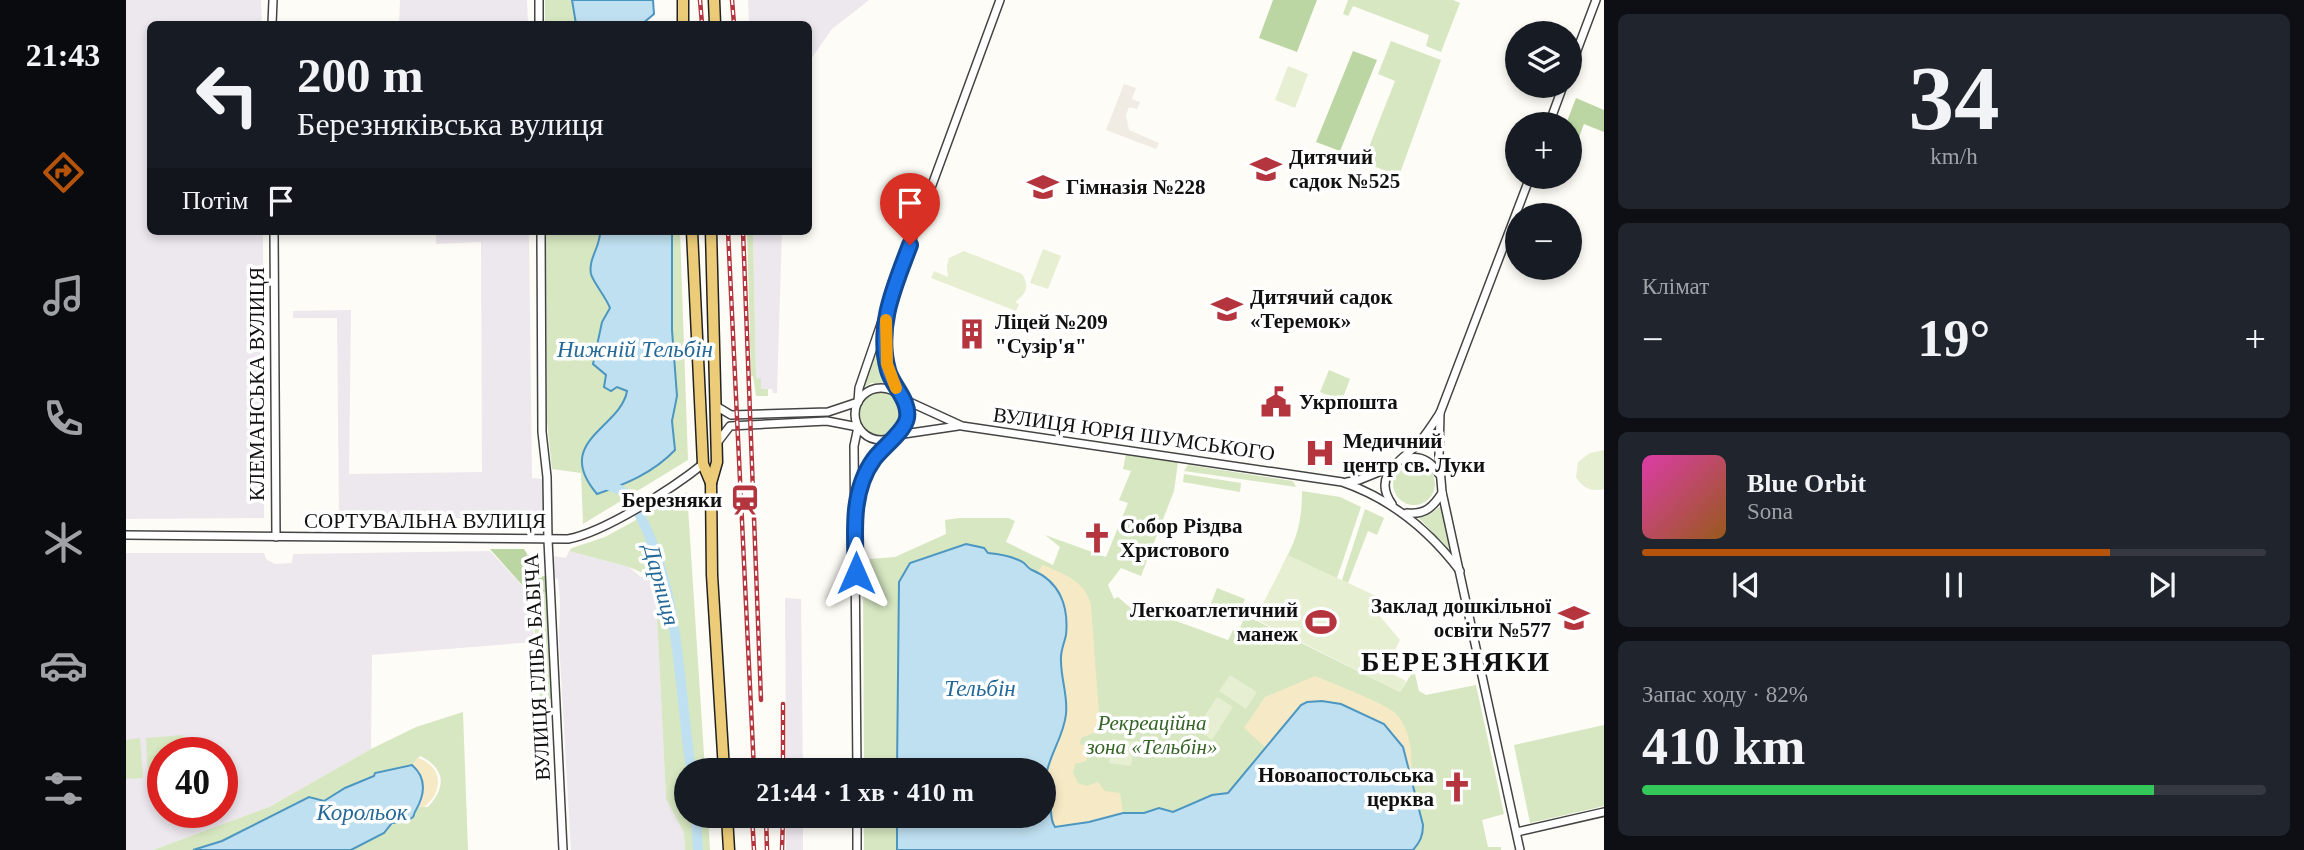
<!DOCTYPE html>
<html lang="uk">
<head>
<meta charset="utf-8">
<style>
	:root { --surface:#171b24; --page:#20242c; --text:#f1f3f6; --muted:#9ea1a6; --line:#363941; --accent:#b45309 }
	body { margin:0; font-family:Georgia,serif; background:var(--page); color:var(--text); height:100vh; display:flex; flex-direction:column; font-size:26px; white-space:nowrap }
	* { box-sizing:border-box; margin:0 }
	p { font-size:23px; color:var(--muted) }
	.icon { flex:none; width:38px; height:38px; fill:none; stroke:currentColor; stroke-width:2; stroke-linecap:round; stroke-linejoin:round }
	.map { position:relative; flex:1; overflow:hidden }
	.side { display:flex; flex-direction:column; gap:14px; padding:14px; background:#0d0f14; width:700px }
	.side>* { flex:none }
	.top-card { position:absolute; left:21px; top:21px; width:665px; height:214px; border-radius:10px; box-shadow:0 4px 10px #0003; background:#171b24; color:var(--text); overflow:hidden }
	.controls { position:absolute; left:1379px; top:21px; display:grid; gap:14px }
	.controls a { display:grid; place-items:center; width:77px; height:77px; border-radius:50%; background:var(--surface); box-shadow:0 4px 10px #0003; font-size:35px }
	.speed { position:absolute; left:21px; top:737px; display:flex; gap:14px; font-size:35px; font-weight:700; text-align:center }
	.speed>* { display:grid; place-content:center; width:91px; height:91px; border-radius:50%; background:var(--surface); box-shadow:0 4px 10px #0003; line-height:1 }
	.speed .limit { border:10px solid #d22; background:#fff; color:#111 }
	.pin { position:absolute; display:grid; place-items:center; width:60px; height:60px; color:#fff; margin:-72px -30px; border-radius:50% 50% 50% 0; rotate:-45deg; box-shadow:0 0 7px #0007 }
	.pin .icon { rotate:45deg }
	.me { position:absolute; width:77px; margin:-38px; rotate:0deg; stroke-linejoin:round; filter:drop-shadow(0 0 5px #0008) }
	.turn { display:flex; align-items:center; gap:24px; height:147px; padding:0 35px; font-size:32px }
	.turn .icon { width:91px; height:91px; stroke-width:2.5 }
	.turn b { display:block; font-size:49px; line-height:60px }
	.then { display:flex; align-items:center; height:66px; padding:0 35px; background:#0003; gap:14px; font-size:26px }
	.big { font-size:52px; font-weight:800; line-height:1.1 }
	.side .widget { flex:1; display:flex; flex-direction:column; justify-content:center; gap:10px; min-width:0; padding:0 24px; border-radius:10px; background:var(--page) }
	.side .dial { align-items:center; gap:0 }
	.dial b { font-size:91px; line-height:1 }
	.song { display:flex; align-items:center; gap:21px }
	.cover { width:84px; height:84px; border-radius:10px; background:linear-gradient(135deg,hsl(320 70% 55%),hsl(30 70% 35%)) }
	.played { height:7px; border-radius:4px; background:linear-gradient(90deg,var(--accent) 75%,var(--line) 75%) }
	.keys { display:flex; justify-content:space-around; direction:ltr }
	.heat { display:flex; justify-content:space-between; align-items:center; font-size:38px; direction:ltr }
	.charge { height:10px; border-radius:5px; background:linear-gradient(90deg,#34c759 82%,var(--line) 0) }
	.trip { position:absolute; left:548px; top:758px; width:382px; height:70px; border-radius:35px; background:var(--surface); box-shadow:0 4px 10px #0003; font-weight:800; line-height:70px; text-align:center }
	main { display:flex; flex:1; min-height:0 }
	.tab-bar { display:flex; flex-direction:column; width:126px; justify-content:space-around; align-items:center; background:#090b0e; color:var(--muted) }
	.tab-bar .icon { width:49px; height:49px }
	.tab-bar .active { color:var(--accent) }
	.tab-bar b { font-size:32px; color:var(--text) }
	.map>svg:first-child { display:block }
</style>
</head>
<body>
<main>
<nav class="tab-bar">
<b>21:43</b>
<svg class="icon active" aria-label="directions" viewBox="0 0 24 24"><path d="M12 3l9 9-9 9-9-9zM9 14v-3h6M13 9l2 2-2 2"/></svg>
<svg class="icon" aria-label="music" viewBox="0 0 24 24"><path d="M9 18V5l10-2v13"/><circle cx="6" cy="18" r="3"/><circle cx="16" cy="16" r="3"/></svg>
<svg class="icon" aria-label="phone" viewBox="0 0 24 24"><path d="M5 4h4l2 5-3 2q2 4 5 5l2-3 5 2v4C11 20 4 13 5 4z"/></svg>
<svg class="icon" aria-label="climate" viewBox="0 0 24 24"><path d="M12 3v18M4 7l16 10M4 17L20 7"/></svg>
<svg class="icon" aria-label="car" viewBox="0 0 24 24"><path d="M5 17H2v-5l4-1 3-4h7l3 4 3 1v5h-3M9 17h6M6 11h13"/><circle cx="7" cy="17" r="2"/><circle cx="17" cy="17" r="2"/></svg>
<svg class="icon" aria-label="filters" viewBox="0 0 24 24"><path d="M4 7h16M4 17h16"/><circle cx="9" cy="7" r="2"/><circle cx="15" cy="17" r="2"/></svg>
</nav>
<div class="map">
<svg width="1478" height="850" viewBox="0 0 1478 850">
	<rect width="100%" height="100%" fill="#fefcf6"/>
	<g fill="#ede7ee" fill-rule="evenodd">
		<polygon points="0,0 135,0 136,24 24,24 24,231 137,231 138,518 0,519"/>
		<polygon points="274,0 401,0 402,24 273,24"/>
		<polygon points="622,0 743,0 706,29 683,62 682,24 623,24"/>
		<polygon points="310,231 403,231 406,478 417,479 418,519 213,517 211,318 167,318 167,311 225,310 223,474 356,472 355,242 310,244"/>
		<polygon points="627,231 656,231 651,393 647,393 646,389 635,389 630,378"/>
		<path d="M364 551 406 596 408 642 246 655 245 749 143 807 27 850H0V553H138L140 559 149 564 166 563 167 554ZM37 752H96V812H37Z"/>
		<polygon points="443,551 503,567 515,577 526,577 530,595 540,799 558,833 559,850 445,850 433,641 434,599 432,579 429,578 428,556 440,558"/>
		<polygon points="659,598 675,599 677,770 660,770"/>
		<rect x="660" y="816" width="17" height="34"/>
	</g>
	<g fill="#d6e7c1" fill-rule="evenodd">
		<polygon points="419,0 446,0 450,24 419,24"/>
		<polygon points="1222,0 1327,0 1334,3 1315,52 1300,46 1303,35 1227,6 1222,16 1217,14"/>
		<polygon points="1265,41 1315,60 1273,176 1237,162 1269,81 1252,74"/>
		<path d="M420 231H474C475 246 462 258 465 274 467 282 480 298 484 308L476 322 538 231H554L562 460 457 524 455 473 426 469 421 421ZM550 401 546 421 549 450 468 436Z"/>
		<polygon points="621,231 627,231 630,378 635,379 635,389 642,389 642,396 630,396 627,376 625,376"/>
		<polygon points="754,336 758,370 764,383 745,383 736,389"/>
		<polygon points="1203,370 1224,379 1216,400 1194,392"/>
		<circle cx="755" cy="414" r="22"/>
		<polygon points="1000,454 1052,462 1048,491 1015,576 995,568 982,585 988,599 992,597 1007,610 1010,610 1009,606 1102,640 1107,630 1115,626 1119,615 1274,692 1288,670 1293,691 1300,695 1350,685 1378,814 1356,820 1362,847 1375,847 1375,850 738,850 738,816 917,816 917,770 738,770 737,575 744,574 744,559 769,557 820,534 819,520 834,518 882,518 889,521 880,542 927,565 934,547 919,535 980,557 1002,503 993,500 1005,471 997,469"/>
		<circle cx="1288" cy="484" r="21"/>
		<polygon points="1062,465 1167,481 1170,487 1058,471"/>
		<polygon points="1058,474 1115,483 1114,492 1057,482"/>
		<path d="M1176 491 1214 497 1235 507 1208 587 1156 566C1171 539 1176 522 1176 491Z"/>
		<polygon points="561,492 579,770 560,770 560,816 582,816 584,850 559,850 558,833 540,799 530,596 526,577 503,567 443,551 446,548 479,537"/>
		<polygon points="1315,506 1325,552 1292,517 1304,514"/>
		<polygon points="1239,509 1258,518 1251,535 1242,531 1222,583 1216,580"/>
		<polygon points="1091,588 1119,599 1112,616 1084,606"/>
		<polygon points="421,592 425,699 414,701 406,596"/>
		<path d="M337 712 342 850H225L258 833 266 823 285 819 293 807H302C321 787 319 768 294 756L286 765 249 773 248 776 219 788 198 801 183 797 96 841 67 850H27L143 807 245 749 290 727Z"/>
		<polygon points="1478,725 1478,806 1404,823 1388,745"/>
		<polygon points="57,735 58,752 37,752 37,777 22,777 20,738"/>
		<polygon points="14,738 17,778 0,779 0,740"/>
	</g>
	<g fill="#bbd6a2">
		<polygon points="1147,0 1191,0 1171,52 1133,38"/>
		<polygon points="1227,51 1251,60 1214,151 1190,142"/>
		<polygon points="1450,98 1478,110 1478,132 1458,124 1453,137 1444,134 1444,124 1440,124"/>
		<polygon points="364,549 398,549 407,564 404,571 409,577 420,576 421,592 406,596"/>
	</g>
	<g fill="#f6eac6">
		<path d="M917 565C937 574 959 580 965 605L974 729 973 731 955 738 954 744 964 748 960 761 949 764 947 772 952 783 961 786 972 782 979 791 994 793 997 813 963 822 929 828 926 823 924 796 919 785 920 773 940 715 934 656 940 633 939 613 935 593 912 571Z"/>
		<path d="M1189 676C1206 683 1258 703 1269 713 1285 728 1288 759 1284 780L1277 747 1168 713 1141 749 1118 728 1139 697Z"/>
		<path d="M292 758C317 766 318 792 298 807H293C300 787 300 779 286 765Z"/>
	</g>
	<g fill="#e6efd2">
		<polygon points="1162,66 1182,74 1169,108 1149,100"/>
		<polygon points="917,249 935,256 922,289 904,283"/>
		<path d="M838 251 896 274C904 286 900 295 889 302L893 304 890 311 805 278 808 271 822 277 821 266 823 258Z"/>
		<path d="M1478 450V489C1465 492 1457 488 1450 477L1452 462 1464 453Z"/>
		<polygon points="1162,555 1250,596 1246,607 1274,640 1259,670 1280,681 1274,692 1129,619"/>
		<polygon points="1104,675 1131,692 1120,709 1093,691"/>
		<polygon points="1091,697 1107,707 1086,740 1070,729"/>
		<polygon points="986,739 1009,742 1005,766 983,763"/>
	</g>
	<polygon fill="#f0ece3" points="998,84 1010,88 1006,99 1014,102 1011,109 1003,107 1000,115 1003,130 1033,143 1030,149 980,130"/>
	<g fill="#bfe0f1" stroke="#4c96c2" stroke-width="2">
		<polygon points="446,0 527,0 528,14 516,24 450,24"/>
		<path d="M474 231H546V330L551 396 546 421 549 450C527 473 500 484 471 494 426 441 495 428 501 391L491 387 485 391 478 387 480 375 467 364 476 322 484 308C480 297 467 282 465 274 462 258 475 246 474 231Z"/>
		<path d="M840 544 858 548 862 553C874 554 887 556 898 563 900 565 903 569 906 570 933 581 943 605 940 635 938 644 934 652 935 661 935 679 942 696 940 714 938 736 923 755 920 776 918 785 924 792 925 802 925 810 924 820 929 827L963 822 997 813H1018L1033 808 1047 812 1086 795 1102 793 1175 705 1181 702 1196 701 1215 704 1258 724 1277 747 1297 825C1297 836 1294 842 1287 850H771V816H917V770H771L773 582 784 563Z"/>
		<path d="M286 765C301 778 299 794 290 810 286 816 290 816 284 819 279 822 271 822 266 823L258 833 225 850H67L96 841 183 797 198 801 219 788 248 776 249 773Z"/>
	</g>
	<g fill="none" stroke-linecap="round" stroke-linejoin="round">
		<g stroke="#bfe0f1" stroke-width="10">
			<path d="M478 483C483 486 492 488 497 492 508 500 514 516 520 528 554 604 553 688 565 770"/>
			<polyline points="570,816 572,850"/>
		</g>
		<g stroke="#444" stroke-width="10">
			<g id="minor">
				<polyline points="413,0 413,24"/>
				<polyline points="146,24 147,0"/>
				<polyline points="1444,69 1470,0"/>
				<polyline points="1423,124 1437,86"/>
				<polyline points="148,231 150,537"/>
				<polyline points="415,231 416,432 421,477 422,540 437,850"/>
				<polyline points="760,321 761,364 773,394"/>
				<circle cx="755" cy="414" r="26"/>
				<path d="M777 399 836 426 1216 482C1266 499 1303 530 1334 571"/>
				<polyline points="732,402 733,388 756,321 874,0"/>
				<polyline points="590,406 605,415 702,412 732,402"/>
				<polyline points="1314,413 1313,456 1316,492 1394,850"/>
				<polyline points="771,435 832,426"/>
				<polyline points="591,443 604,426 701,421 732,427"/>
				<path d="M1276 460C1292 454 1304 460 1313 474"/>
				<polyline points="1221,482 1233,480 1265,467"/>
				<polyline points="731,502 743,466 764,439"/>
				<path d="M1266 504C1246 476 1273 462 1291 445 1300 435 1307 424 1314 413L1404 177"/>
				<path d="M1281 513C1299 515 1307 507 1316 493"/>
				<path d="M0 535 442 539C479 532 547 488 577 464"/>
				<polyline points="731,770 728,446 732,427"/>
				<polyline points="731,816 731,850"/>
				<polyline points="1391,832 1478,812"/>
			</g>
		</g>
		<g stroke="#222" stroke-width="13">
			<g id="major">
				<polyline points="557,0 557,24"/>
				<polyline points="588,0 589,24"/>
				<polyline points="566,231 577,464 585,483"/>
				<polyline points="585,231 591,462 585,483 586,575 598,770"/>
				<polyline points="601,816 603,850"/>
			</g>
		</g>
		<use href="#minor" stroke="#fff" stroke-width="7"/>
		<use href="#major" stroke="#eccc78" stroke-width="10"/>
		<g stroke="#b5353e" stroke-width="4.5">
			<g id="rail">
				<polyline points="574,0 576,24"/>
				<polyline points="606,0 608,24"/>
				<polyline points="602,231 628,770"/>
				<polyline points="617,231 635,700"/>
				<polyline points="657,770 657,704"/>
				<polyline points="626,816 628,850"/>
				<polyline points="640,816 641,850"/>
				<polyline points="656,850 657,816"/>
			</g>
		</g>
		<use href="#rail" stroke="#fff" stroke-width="2" stroke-dasharray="5" stroke-linecap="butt"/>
	</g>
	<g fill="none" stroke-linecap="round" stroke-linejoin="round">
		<g stroke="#114b97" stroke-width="18">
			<path id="route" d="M730 573C729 534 724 492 748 459 757 447 779 431 781 418 784 400 766 386 762 370 750 326 769 285 784 245"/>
		</g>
		<use href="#route" stroke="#1a73e8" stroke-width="12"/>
		<polyline stroke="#f59e0b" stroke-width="12" points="760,320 761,364 770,388"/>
	</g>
	<defs>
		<g id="school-bare" transform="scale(2.415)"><path d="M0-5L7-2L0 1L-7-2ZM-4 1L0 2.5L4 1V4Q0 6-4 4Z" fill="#b5353e" stroke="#fff" stroke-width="2.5" paint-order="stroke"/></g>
		<g id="building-bare" transform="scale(2.415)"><path d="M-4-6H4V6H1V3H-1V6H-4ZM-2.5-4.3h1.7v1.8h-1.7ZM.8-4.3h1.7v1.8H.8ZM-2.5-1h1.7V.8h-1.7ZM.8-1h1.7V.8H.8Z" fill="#b5353e" stroke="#fff" stroke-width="2.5" paint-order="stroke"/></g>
		<g id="civic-bare" transform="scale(2.415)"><path d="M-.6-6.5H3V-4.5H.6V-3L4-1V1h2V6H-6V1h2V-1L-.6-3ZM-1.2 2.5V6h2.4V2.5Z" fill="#b5353e" stroke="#fff" stroke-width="2.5" paint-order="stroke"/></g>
		<g id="hospital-bare" transform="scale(2.415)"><path d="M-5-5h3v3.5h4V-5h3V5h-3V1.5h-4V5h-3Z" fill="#b5353e" stroke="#fff" stroke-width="2.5" paint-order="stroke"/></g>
		<g id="station-bare" transform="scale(2.415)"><path d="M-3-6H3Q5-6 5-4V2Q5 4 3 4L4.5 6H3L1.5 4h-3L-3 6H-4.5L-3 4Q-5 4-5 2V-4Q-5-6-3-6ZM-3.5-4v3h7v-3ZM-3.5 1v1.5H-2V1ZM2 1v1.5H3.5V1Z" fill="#b5353e" stroke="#fff" stroke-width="2.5" paint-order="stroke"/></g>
		<g id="church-bare" transform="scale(2.415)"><path d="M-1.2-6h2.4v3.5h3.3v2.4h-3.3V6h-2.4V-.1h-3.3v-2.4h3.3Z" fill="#b5353e" stroke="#fff" stroke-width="2.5" paint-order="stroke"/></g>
		<g id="stadium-bare" transform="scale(2.415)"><path d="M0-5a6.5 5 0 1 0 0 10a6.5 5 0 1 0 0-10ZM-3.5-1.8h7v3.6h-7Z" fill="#b5353e" stroke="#fff" stroke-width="2.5" paint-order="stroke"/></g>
	</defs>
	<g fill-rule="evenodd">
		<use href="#school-bare" x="1140" y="169"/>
		<use href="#school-bare" x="917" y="187"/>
		<use href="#school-bare" x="1101" y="309"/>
		<use href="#building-bare" x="846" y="334"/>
		<use href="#civic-bare" x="1150" y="402"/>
		<use href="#hospital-bare" x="1194" y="453"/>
		<use href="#station-bare" x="619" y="500"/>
		<use href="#church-bare" x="971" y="538"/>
		<use href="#school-bare" x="1448" y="618"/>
		<use href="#stadium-bare" x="1195" y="622"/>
		<use href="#church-bare" x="1331" y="787"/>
	</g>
	<g text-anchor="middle" stroke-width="7" stroke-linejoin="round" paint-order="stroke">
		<g font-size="21" font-weight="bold" fill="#111" stroke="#fff" text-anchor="start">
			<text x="1163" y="164">Дитячий<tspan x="1163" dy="24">садок №525</tspan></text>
			<text x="940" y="194">Гімназія №228</text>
			<text x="1124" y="304">Дитячий садок<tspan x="1124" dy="24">«Теремок»</tspan></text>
			<text x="869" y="329">Ліцей №209<tspan x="869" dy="24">"Сузір'я"</tspan></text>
			<text x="1173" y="409">Укрпошта</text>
			<text x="1217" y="448">Медичний<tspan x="1217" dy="24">центр св. Луки</tspan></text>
			<text x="596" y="507" text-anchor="end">Березняки</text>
			<text x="994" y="533">Собор Різдва<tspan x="994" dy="24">Христового</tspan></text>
			<text x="1425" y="613" text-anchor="end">Заклад дошкільної<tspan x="1425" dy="24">освіти №577</tspan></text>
			<text x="1172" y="617" text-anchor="end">Легкоатлетичний<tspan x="1172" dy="24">манеж</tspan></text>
			<text x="1308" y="782" text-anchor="end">Новоапостольська<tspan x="1308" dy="24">церква</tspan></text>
		</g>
		<g font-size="21" fill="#111" stroke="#fff">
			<text transform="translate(131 384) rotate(-90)" y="7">КЛЕМАНСЬКА ВУЛИЦЯ</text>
			<text transform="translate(1008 434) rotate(8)" y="7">ВУЛИЦЯ ЮРІЯ ШУМСЬКОГО</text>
			<text x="299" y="528">СОРТУВАЛЬНА ВУЛИЦЯ</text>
			<text transform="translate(411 667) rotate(-93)" y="7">ВУЛИЦЯ ГЛІБА БАБІЧА</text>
		</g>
		<g font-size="21" font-style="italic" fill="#356426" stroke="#fff">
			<text x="1026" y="730">Рекреаційна<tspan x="1026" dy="24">зона «Тельбін»</tspan></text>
		</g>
		<g font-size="23" font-style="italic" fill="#246999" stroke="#fff">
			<text x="509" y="357">Нижній Тельбін</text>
			<text transform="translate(536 585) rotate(75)" y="8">Дарниця</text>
			<text x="854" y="696">Тельбін</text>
			<text x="236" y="820">Корольок</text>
		</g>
		<g font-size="28" font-weight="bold" letter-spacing="2" fill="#111" stroke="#fff">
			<text x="1330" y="671">БЕРЕЗНЯКИ</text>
		</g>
	</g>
</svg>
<div class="controls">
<a><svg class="icon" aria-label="layers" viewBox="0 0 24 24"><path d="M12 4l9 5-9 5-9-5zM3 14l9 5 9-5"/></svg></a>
<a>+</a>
<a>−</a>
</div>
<div class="speed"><div class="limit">40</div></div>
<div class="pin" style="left:784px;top:245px;background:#d93025"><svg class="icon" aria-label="arrive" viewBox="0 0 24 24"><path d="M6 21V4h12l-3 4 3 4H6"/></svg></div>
<svg class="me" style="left:730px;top:573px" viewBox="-20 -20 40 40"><path d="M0-17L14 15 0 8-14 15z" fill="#1a73e8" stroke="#fff" stroke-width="4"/></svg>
<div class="trip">21:44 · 1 хв · 410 m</div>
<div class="top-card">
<div class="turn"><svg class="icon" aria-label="left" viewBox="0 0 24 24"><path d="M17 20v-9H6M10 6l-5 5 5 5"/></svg><div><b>200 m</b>Березняківська вулиця</div></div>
<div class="then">Потім<svg class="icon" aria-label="arrive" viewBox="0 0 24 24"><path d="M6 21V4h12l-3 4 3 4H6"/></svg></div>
</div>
</div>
<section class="side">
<div class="widget dial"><b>34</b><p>km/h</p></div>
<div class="widget"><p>Клімат</p>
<div class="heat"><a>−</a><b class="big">19°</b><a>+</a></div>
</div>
<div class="widget">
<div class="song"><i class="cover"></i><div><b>Blue Orbit</b><p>Sona</p></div></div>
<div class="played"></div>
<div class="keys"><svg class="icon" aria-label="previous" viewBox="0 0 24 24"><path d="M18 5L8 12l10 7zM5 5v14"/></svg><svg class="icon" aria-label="pause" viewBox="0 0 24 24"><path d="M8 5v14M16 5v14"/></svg><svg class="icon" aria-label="next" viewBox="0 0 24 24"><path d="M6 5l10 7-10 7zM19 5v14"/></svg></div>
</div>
<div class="widget"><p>Запас ходу · 82%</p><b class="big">410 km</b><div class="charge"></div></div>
</section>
</main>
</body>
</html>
